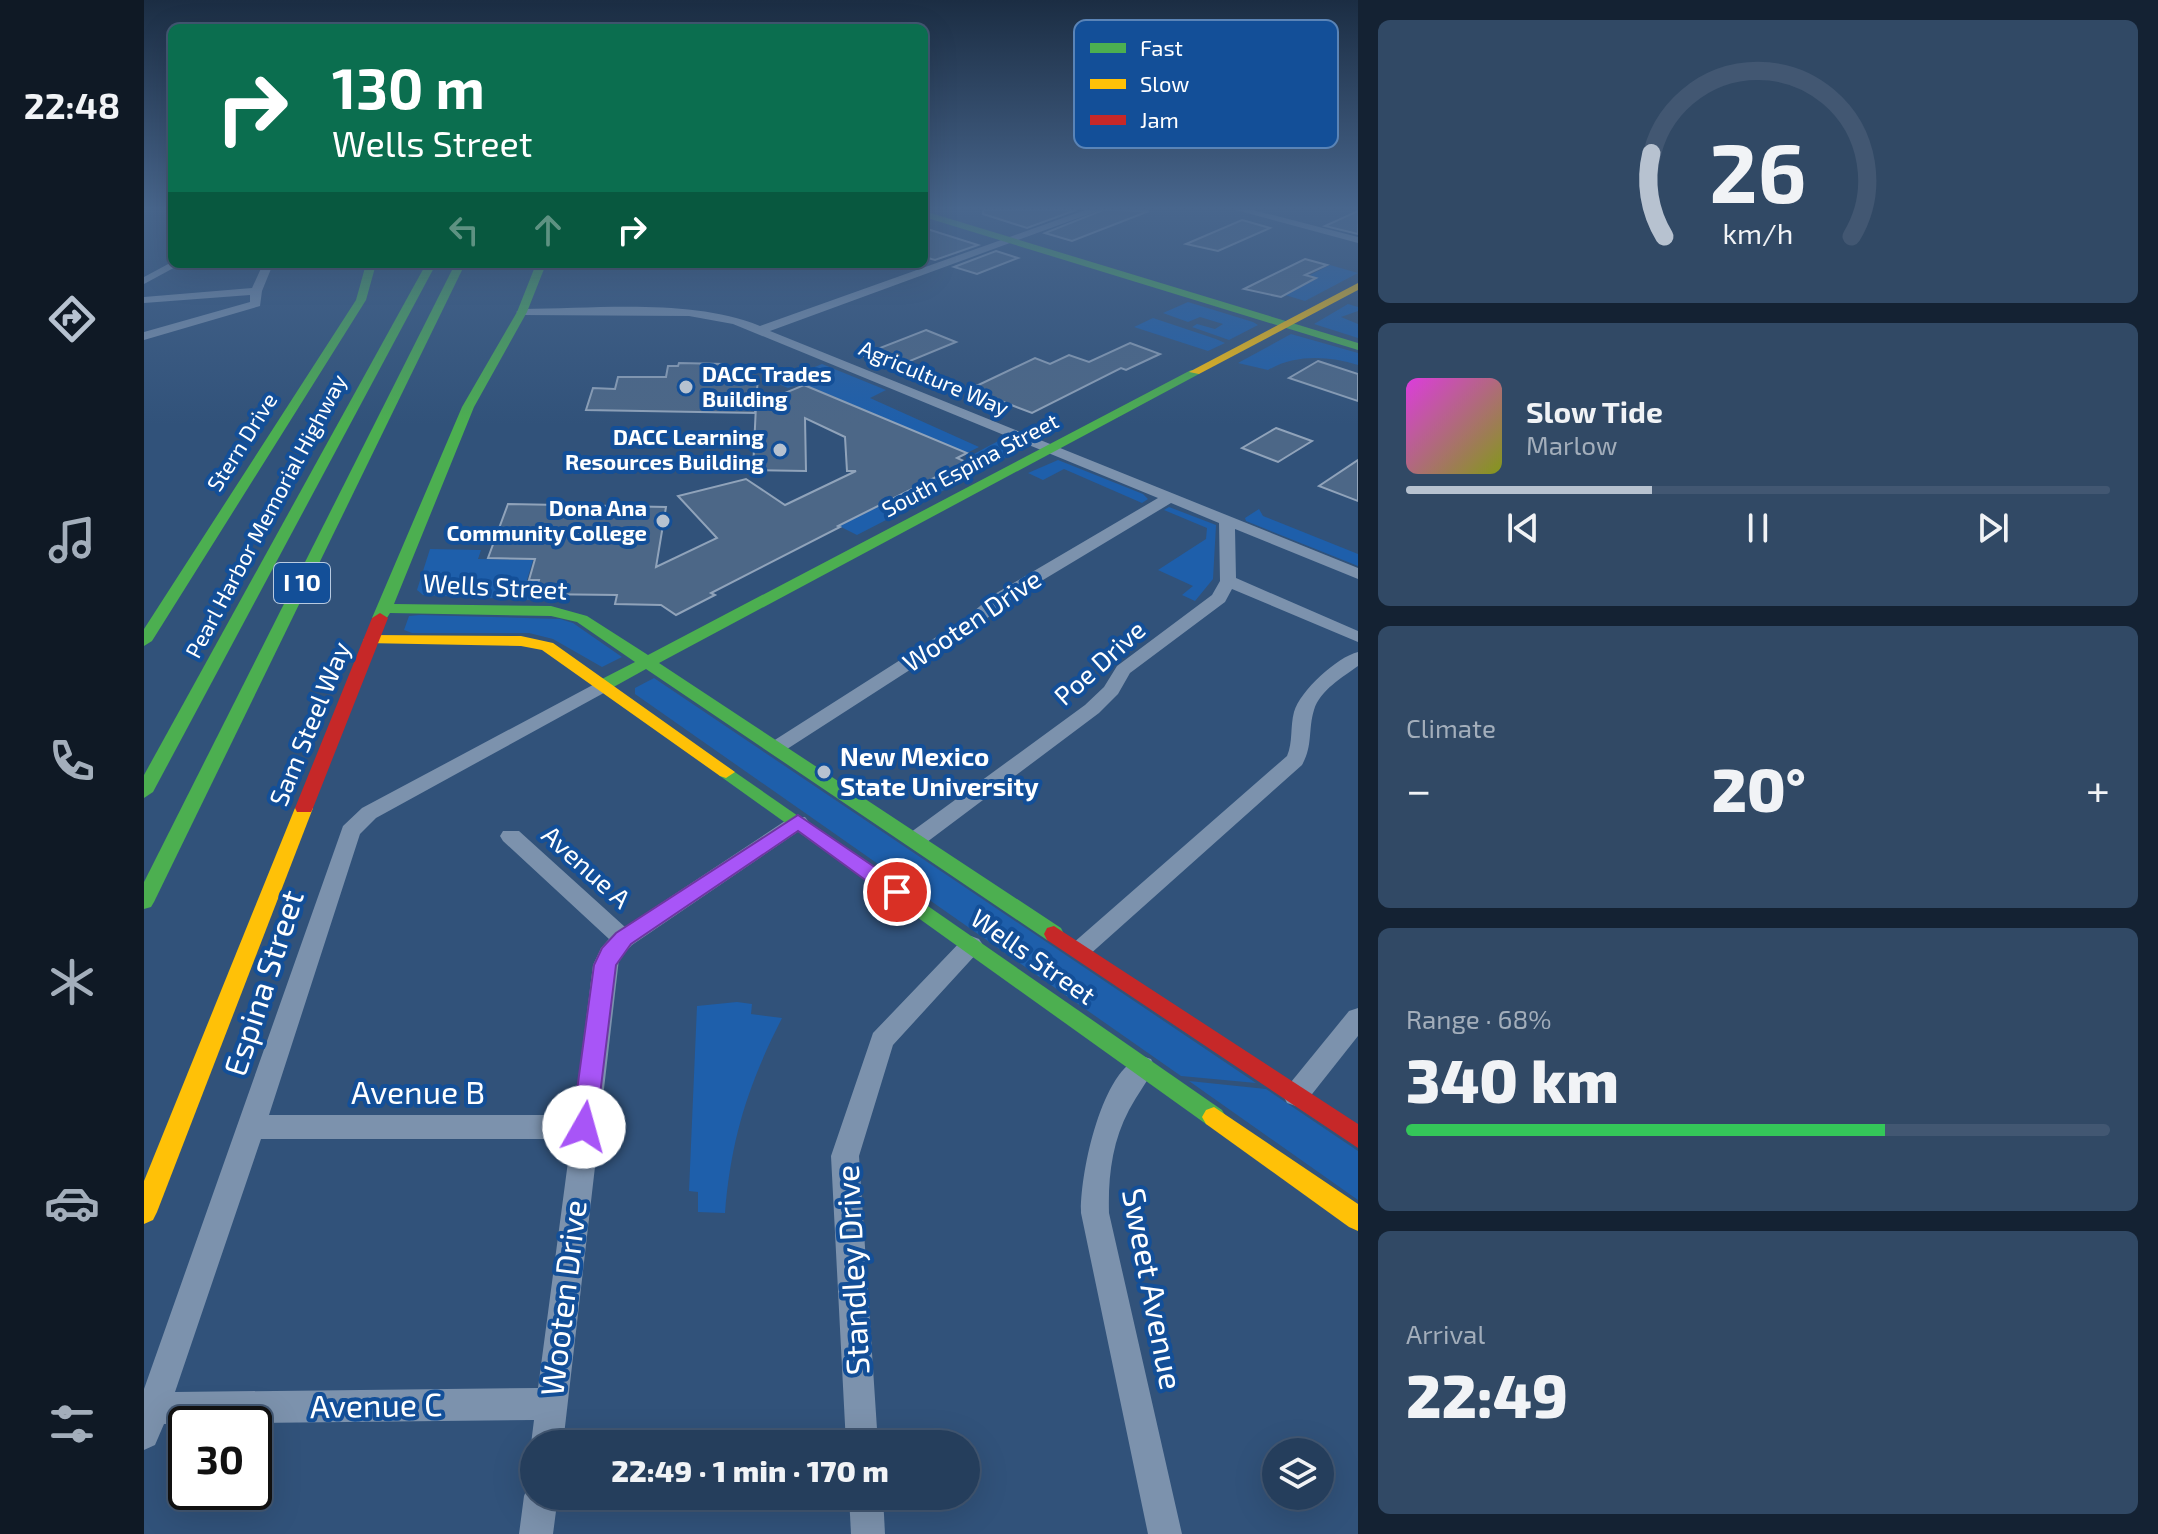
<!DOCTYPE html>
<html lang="en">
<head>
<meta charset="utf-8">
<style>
	:root { --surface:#253e5c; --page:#314965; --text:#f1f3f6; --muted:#a3aebb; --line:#425772; --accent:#b7c2d0 }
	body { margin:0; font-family:"Exo 2",sans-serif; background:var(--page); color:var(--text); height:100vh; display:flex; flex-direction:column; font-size:30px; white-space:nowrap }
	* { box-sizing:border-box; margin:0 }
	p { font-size:26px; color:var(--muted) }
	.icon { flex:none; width:44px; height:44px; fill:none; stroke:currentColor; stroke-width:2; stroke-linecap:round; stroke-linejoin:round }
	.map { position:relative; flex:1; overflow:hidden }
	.sheet { display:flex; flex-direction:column; gap:20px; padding:20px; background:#142233; width:800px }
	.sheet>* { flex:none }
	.banner { position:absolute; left:24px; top:24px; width:760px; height:244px; border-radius:12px; box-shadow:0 8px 32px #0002,0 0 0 2px var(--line); background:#0b6e4f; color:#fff; overflow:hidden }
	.buttons { position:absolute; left:1118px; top:1438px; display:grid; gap:16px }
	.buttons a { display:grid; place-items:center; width:72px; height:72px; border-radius:50%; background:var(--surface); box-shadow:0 8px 32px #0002,0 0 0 2px var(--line); font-size:40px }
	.speed { position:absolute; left:24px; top:1406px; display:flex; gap:16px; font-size:40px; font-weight:700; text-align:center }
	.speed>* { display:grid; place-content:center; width:104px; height:104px; border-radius:50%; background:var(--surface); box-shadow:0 8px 32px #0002,0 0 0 2px var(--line); line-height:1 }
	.speed .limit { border:4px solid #111; border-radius:12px; background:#fff; color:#111 }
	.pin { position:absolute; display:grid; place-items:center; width:68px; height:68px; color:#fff; margin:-34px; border:4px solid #fff; border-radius:50%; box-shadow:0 2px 8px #0007 }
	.me { position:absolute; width:88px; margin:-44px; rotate:7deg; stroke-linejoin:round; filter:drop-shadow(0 0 6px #0008) }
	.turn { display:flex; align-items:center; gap:28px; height:168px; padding:0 32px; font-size:36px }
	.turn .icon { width:104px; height:104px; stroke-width:2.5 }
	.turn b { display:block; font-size:56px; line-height:68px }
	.lanes { display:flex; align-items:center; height:76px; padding:0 32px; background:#0003; justify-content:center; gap:40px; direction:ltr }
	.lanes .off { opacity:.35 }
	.big { font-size:60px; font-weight:800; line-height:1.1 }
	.sheet .card { flex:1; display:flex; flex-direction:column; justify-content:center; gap:12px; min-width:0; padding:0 28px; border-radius:12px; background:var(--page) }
	.sheet .dial { align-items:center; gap:0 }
	.dial svg { height:208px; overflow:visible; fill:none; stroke:var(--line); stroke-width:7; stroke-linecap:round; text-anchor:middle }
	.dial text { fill:var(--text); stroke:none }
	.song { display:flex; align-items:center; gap:24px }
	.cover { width:96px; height:96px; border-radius:12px; background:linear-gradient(135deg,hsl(300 70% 55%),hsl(70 70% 35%)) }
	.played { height:8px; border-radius:4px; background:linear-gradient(90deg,var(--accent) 35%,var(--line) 35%) }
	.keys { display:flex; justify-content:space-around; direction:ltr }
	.heat { display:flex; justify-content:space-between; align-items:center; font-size:44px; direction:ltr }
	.charge { height:12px; border-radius:6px; background:linear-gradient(90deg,#34c759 68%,var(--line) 0) }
	.trip { position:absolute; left:376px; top:1430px; width:460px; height:80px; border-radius:40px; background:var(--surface); box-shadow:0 8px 32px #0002,0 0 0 2px var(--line); font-weight:800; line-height:80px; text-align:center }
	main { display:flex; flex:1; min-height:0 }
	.tab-bar { display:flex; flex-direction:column; width:144px; justify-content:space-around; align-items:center; background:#0f1925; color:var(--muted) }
	.tab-bar .icon { width:56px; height:56px }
	.tab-bar .selected { color:var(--accent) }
	.tab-bar b { font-size:36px; color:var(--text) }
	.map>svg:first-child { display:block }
</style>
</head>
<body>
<main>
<nav class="tab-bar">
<b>22:48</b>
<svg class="icon selected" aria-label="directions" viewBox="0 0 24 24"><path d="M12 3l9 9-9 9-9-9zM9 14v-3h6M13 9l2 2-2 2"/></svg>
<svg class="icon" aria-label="music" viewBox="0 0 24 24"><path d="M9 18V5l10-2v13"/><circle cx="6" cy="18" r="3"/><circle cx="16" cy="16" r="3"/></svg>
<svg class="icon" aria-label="phone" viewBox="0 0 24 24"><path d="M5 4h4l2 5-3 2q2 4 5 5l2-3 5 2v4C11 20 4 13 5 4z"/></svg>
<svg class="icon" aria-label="climate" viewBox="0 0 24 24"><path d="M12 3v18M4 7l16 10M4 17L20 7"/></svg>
<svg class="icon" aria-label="car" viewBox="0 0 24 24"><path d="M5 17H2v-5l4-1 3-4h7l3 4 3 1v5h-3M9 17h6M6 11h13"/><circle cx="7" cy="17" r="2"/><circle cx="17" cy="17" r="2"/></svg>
<svg class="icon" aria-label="filters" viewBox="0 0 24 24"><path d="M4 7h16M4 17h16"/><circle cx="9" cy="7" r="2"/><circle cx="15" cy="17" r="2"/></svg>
</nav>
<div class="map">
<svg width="1214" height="1534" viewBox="0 0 1214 1534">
	<rect width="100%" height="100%" fill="#31527a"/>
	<g fill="#1e5fab">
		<polygon points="1186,265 1214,273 1161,301 1141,295 1172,279 1164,276"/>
		<polygon points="1044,302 1109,322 1114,325 1085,340 1048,327 1053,324 1071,329 1079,324 1056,317 1044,322 1019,313"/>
		<polygon points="1204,304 1214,307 1214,311 1197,317 1214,324 1214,338 1170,324"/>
		<polygon points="1009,318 1072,339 1081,343 1064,351 990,327"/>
		<path d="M1147 334 1214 353V365C1184 356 1152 354 1124 370L1094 363Z"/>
		<polygon points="678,364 742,390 726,398 835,447 823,453 657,383 644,388 632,383"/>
		<polygon points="858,439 880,448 849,464 828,455"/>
		<polygon points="914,460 999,494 1004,499 998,503 920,469 899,480 884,473"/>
		<polygon points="823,463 839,470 713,535 695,526"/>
		<polygon points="1025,507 1072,525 1069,579 1051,601 1038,595 1049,586 1014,570 1062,539 1063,528 1020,510"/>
		<polygon points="1115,509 1119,516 1214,554 1214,566 1102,521 1101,518"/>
		<polygon points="286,549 337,550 334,559 389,560 383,580 394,581 386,600 279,595 273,590"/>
		<polygon points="276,615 416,619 429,623 478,657 458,667 409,639 385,633 268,633 260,630 265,616"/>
		<polygon points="510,678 1112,1083 1037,1076 491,694 491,688"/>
		<path d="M593 1002 608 1004 607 1014 638 1018C604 1085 587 1138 581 1213L554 1212V1192L545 1191 553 1006Z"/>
		<polygon points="1045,1081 1122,1089 1214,1151 1214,1200"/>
	</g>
	<g fill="#4c6787" stroke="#90a3ba" stroke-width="2">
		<polygon points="839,210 932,210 883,228 839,214"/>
		<polygon points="959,210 1005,211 928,241 901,233"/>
		<polygon points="1214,211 1214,234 1181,226"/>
		<polygon points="1098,220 1126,228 1074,251 1042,244"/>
		<polygon points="780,228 834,245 791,260 780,257"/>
		<polygon points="852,251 874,258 833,274 810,267"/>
		<polygon points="1161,259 1183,265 1161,275 1172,278 1137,297 1100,289"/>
		<polygon points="782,330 812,342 749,368 718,355"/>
		<polygon points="986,343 1016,354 982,370 977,368 888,413 826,389 891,358 906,364 925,355 945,362"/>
		<polygon points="1174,361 1214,374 1214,401 1145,378"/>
		<polygon points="535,363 580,364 578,377 614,378 611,413 442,410 449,388 471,389 474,377 522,377 524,366 534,366"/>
		<polygon points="660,385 823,453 813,458 822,462 694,526 696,527 567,593 571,595 532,615 517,605 471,604 473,595 391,594 395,580 385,580 391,559 344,558 364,504 522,507 512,567 573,538 534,496 602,479 641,505 712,471 703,471 701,437 661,418 662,471 609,470 612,405"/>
		<polygon points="1132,428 1168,441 1134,462 1098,448"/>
		<polygon points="1214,460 1214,501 1175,486"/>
	</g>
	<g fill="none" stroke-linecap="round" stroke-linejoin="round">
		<g fill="#7c92ad" fill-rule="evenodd">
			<path d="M941 210H956L626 331 1214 568V579L1091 529 1092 578 1214 631V642L1088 589 1081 602 986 673 974 694 955 713 779 845H763L760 840 763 835 941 705 960 687 973 666 1068 595 1076 581 1075 523 1027 503 861 603 834 626 640 751H626L623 747 626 743 822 618 849 595 1014 498 589 324 545 316 378 315 372 312 378 309C453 309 546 298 616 326Z"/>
			<polygon points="1092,210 1109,210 1214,237 1214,243"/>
			<polygon points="28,262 37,264 0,284 0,277"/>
			<polygon points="119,264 129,264 118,291 116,306 0,340 0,332 106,302 106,295 0,303 0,297 108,288"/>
			<path d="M1214 652V666C1199 677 1176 690 1170 710 1164 729 1169 746 1158 765L944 956 936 959 928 956 924 950 928 944 1143 756C1149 742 1146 727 1150 712 1156 691 1193 657 1214 652Z"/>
			<path d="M460 679 467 681 469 685 467 689 232 818 216 834 125 1115H430L449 965 457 948 465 939 359 841 356 836 359 831H375L481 927 647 817H661L665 822 661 827 488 945 475 959 419 1444H390V1452L387 1444 390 1420 20 1424 11 1445 0 1450V1389L199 826 218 808ZM117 1139H427L394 1388 31 1392Z"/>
			<polygon points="827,936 835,939 839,945 835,951 749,1045 715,1156 734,1444 702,1444 687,1156 729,1033 819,939"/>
			<polygon points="1214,1008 1214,1036 1161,1103 1152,1106 1143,1103 1139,1095 1143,1087 1205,1011"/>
			<path d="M998 1056 1007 1059 1011 1067C1003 1082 993 1095 985 1110 968 1142 964 1177 965 1213L1038 1534H1004L937 1213C936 1174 957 1070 998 1056Z"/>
			<polygon points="390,1482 390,1496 414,1496 409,1534 375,1534 380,1496 385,1484"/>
			<polygon points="705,1496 739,1496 741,1534 707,1534"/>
		</g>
		<g fill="#4caf50" fill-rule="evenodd">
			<polygon points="780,211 1214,343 1214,350 780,217"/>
			<polygon points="222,264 232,264 222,300 8,641 0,646 0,629 212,300"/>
			<polygon points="282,264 292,264 9,792 0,798 0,775"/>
			<polygon points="311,264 321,264 10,902 7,907 0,909 0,882"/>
			<polygon points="392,264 402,264 383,312 330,407 250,604 407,606 443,616 504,655 1047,370 1055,370 1055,374 515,663 917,928 920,934 917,940 910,942 903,940 502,669 466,689 454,689 452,685 454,681 491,662 433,622 407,616 246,613 241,621 231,621 228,618 318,407 373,312"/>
			<polygon points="582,766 1078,1110 1082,1117 1078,1124 1070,1127 1062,1124 576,776 573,772"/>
		</g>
		<g fill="#ffc107" fill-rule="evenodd">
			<polygon points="1214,283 1214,290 1055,374 1045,372"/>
			<polygon points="227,635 377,636 409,643 591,772 582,778 576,776 398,650 377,646 221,643 219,640"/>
			<polygon points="160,802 169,808 13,1212 9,1220 0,1224 0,1181 151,808"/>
			<polygon points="1070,1107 1214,1204 1214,1231 1205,1227 1062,1124 1058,1117 1062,1110"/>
		</g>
		<g fill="#c62828" fill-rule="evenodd">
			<polygon points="236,613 244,618 169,808 167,812 153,812 151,808 228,618"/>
			<polygon points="910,926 1214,1124 1214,1148 903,940 900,934 903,928"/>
		</g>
	</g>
	<linearGradient id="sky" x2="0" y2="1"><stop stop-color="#1b2d43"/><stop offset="0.49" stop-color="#48668d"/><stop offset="1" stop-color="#48668d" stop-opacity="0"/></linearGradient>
	<rect width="1214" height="425" fill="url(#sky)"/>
	<polygon fill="#a855f7" stroke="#6d37a1" stroke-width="2" points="654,815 760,887 763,892 760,898 746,898 654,831 487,944 472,965 452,1127 449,1135 440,1138 431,1135 428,1127 450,965 458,948 472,933"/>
	<g fill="#b7c2d0" stroke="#134f98" stroke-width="3">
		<circle cx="542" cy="387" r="8"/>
		<circle cx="636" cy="450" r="8"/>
		<circle cx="519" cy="521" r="8"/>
		<circle cx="680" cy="772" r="8"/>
	</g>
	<g text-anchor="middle" stroke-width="8" stroke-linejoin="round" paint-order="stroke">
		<g font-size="22" font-weight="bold" fill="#fff" stroke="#134f98" text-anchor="end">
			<text x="558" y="382" text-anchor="start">DACC Trades<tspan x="558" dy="25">Building</tspan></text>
			<text x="620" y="445">DACC Learning<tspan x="620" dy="25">Resources Building</tspan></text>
			<text x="503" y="516">Dona Ana<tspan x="503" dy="25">Community College</tspan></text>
		</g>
		<g font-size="22" fill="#fff" stroke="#134f98">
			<text transform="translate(790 378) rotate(23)" y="8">Agriculture Way</text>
			<text transform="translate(98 442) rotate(-58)" y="8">Stern Drive</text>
			<text transform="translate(826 465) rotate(-28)" y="8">South Espina Street</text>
			<text transform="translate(122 516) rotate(-62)" y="8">Pearl Harbor Memorial Highway</text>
		</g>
		<rect fill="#134f98" stroke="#b8cae0" stroke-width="2" x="130" y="563" width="56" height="40" rx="6"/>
		<g font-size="24" font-weight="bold" fill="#fff">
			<text x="158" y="591">I 10</text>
		</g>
		<g font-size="26" fill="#fff" stroke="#134f98">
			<text transform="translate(351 587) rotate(3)" y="9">Wells Street</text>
			<text transform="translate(828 621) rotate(-34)" y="9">Wooten Drive</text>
			<text transform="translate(956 663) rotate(-42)" y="9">Poe Drive</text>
			<text transform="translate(166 724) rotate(-68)" y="9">Sam Steel Way</text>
			<text transform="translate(442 867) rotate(42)" y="9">Avenue A</text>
			<text transform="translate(889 957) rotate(35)" y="9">Wells Street</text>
		</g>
		<g font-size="26" font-weight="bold" fill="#fff" stroke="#134f98" text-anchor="start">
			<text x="696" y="766">New Mexico<tspan x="696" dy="30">State University</tspan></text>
		</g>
		<g font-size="32" fill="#fff" stroke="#134f98">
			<text transform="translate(120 983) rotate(-72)" y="11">Espina Street</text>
			<text x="274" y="1104">Avenue B</text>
			<text transform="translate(709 1270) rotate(-93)" y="11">Standley Drive</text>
			<text transform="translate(1008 1289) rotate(79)" y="11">Sweet Avenue</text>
			<text transform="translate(420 1298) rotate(-83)" y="11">Wooten Drive</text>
			<text transform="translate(232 1406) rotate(-1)" y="11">Avenue C</text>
		</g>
	</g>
	<rect x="930" y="20" width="264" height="128" rx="12" fill="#134f98" stroke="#5a84b7" stroke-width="2"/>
	<rect x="946" y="43" width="36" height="10" fill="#4caf50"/>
	<rect x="946" y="79" width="36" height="10" fill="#ffc107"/>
	<rect x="946" y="115" width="36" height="10" fill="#c62828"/>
	<g font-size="22" fill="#fff">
		<text x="996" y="56">Fast</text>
		<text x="996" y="92">Slow</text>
		<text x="996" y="128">Jam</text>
	</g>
</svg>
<div class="buttons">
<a><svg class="icon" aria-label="layers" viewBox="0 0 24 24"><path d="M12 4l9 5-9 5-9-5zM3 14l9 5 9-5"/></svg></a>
</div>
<div class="speed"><div class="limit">30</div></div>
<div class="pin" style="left:753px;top:892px;background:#d93025"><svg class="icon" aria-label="arrive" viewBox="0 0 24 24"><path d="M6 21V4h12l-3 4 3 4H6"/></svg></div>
<svg class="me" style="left:440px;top:1127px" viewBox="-20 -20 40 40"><circle r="19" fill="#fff"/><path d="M0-13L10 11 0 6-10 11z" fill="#a855f7"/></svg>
<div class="trip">22:49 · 1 min · 170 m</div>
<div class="banner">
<div class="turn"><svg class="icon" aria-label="right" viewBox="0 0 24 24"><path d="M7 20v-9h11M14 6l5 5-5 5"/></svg><div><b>130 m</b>Wells Street</div></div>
<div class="lanes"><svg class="icon off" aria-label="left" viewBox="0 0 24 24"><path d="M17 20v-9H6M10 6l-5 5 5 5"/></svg><svg class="icon off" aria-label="ahead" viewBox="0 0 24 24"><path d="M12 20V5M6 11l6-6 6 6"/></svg><svg class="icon" aria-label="right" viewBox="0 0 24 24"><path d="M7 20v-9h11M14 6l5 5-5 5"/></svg></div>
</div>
</div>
<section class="sheet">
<div class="card dial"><svg viewBox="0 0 100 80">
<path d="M14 69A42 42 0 1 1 86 69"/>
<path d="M14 69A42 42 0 0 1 9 37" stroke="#b7c2d0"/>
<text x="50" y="56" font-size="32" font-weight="700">26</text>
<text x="50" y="72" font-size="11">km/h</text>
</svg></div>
<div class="card">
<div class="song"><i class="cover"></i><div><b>Slow Tide</b><p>Marlow</p></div></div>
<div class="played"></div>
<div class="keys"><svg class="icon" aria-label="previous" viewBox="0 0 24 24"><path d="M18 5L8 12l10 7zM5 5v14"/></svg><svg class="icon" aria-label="pause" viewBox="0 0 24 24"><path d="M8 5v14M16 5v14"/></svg><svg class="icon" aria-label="next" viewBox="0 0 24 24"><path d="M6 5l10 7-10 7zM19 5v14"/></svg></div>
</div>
<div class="card"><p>Climate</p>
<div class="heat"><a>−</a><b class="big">20°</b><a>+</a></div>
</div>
<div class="card"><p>Range · 68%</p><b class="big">340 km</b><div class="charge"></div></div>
<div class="card"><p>Arrival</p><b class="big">22:49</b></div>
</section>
</main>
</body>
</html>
